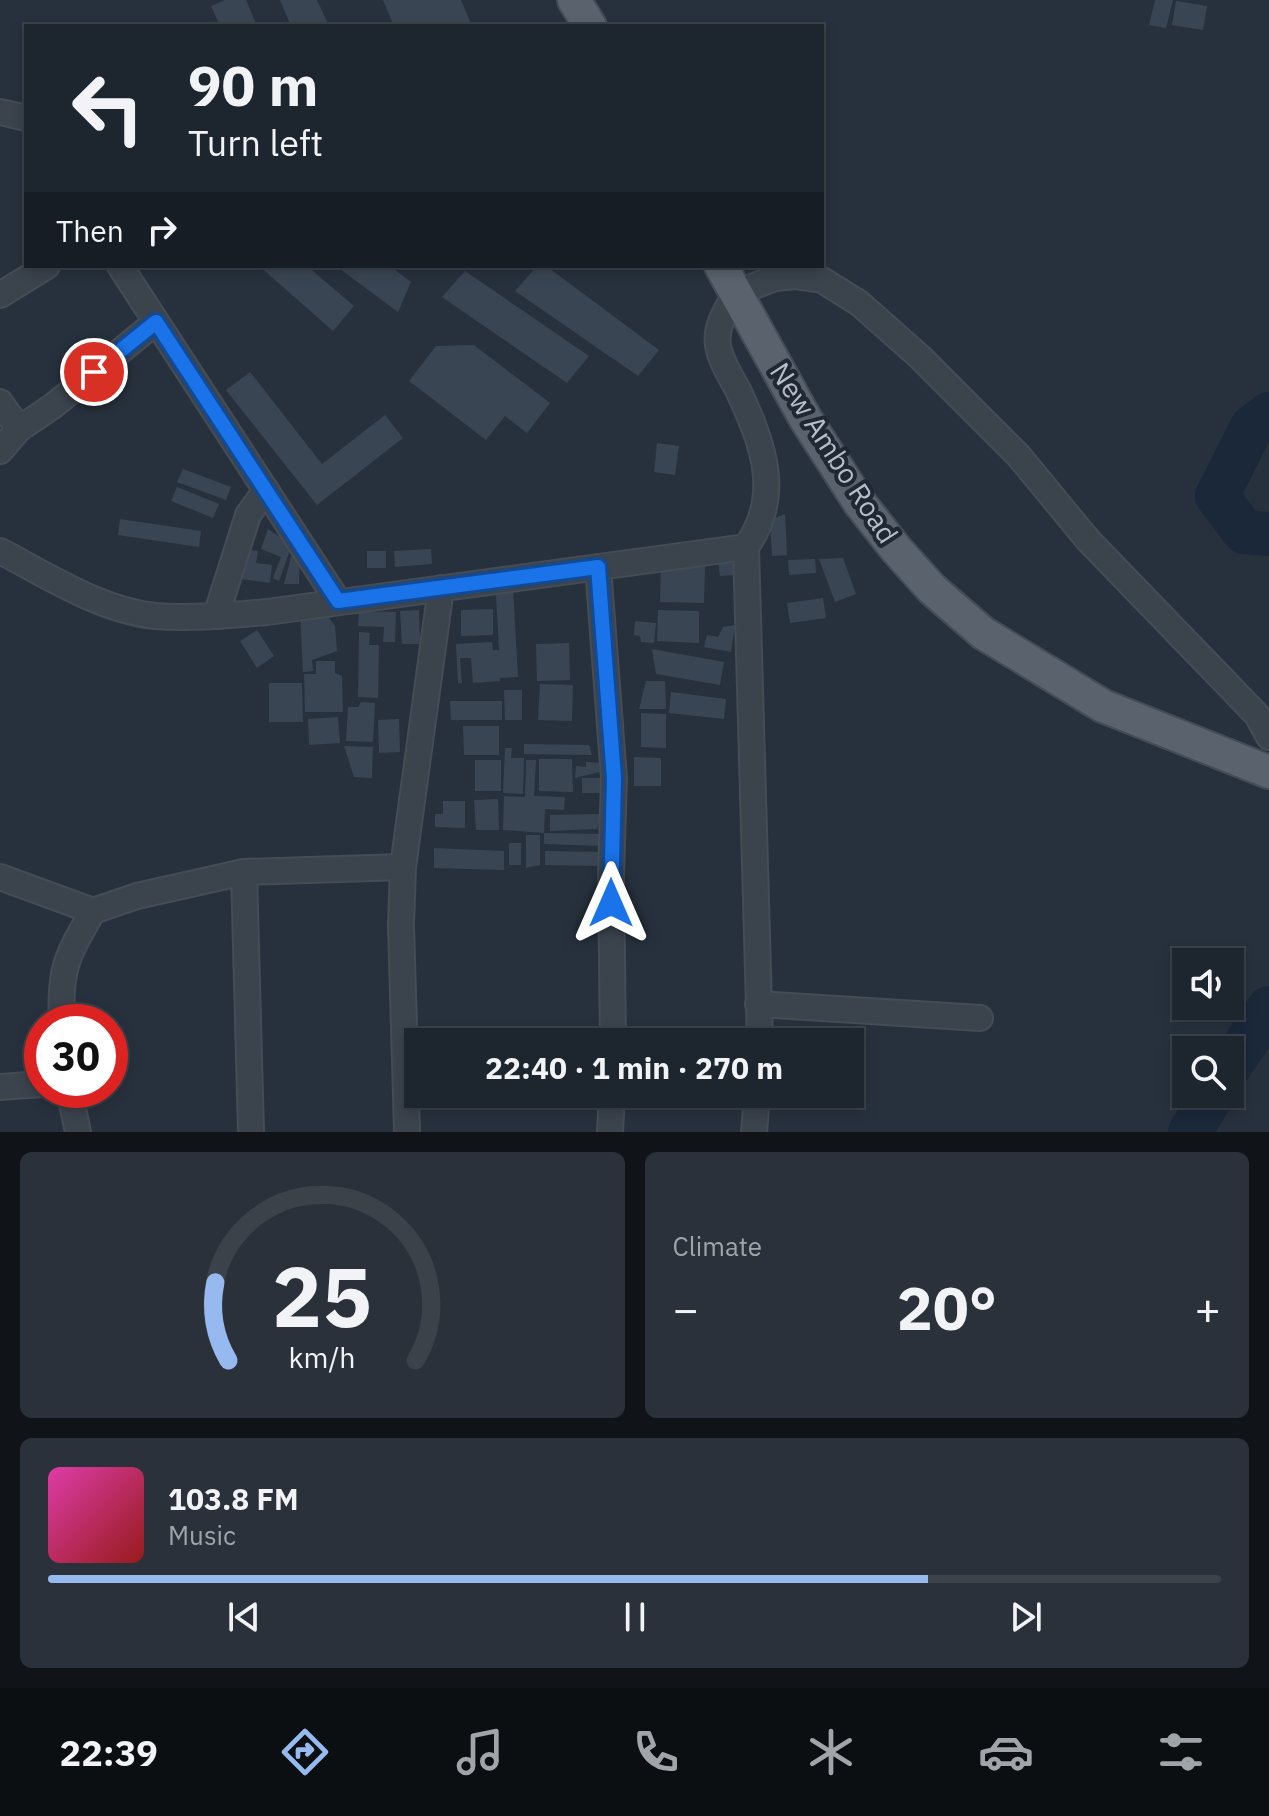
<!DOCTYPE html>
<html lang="en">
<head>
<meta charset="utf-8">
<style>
	:root { --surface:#1d252e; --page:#2a313a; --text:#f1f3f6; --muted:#a0a5aa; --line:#3b424a; --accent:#96b9ef }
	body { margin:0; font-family:"IBM Plex Sans",sans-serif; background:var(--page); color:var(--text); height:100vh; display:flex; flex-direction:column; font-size:30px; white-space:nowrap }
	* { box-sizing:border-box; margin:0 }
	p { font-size:26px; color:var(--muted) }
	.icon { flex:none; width:44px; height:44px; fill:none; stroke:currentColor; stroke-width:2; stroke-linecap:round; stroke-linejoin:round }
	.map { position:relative; height:1132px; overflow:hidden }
	.sheet { display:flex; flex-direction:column; gap:20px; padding:20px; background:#101419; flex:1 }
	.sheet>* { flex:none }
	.banner { position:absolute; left:24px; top:24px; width:800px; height:244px; border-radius:0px; box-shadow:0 4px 12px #0003,0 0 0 2px var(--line); background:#1d252e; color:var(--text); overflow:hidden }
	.controls { position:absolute; left:1172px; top:948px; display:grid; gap:16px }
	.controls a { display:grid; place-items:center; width:72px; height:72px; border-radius:0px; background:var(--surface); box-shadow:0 4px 12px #0003,0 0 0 2px var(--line); font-size:40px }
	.speed { position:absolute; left:24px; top:1004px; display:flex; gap:16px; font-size:40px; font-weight:700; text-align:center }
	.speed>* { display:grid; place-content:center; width:104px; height:104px; border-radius:50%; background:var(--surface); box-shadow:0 4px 12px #0003,0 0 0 2px var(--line); line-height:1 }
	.speed .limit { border:12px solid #d22; background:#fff; color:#111 }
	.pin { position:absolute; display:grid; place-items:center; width:68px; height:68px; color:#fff; margin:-34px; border:4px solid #fff; border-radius:50%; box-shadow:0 2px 8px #0007 }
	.me { position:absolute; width:88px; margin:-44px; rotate:0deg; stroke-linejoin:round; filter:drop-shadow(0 0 6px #0008) }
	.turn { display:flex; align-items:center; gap:28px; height:168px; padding:0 32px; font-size:36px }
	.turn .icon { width:104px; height:104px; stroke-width:2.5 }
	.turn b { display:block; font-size:56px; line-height:68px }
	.then { display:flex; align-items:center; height:76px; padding:0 32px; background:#0003; gap:16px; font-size:30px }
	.big { font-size:60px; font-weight:700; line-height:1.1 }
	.sheet .tile { flex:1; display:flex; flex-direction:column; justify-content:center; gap:12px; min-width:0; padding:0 28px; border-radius:12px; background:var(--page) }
	.sheet .dial { align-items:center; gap:0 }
	.dial svg { height:208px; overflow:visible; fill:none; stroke:var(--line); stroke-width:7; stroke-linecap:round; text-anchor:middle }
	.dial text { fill:var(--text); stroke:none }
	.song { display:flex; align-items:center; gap:24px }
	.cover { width:96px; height:96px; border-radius:12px; background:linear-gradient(135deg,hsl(320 70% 55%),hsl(0 70% 35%)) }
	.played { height:8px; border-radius:4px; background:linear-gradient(90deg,var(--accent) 75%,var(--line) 75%) }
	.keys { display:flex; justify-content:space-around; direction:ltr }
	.heat { display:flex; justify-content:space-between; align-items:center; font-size:44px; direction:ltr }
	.sheet .tiles { flex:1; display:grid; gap:20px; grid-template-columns:1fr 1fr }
	.tile:last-child { grid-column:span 2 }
	.trip { position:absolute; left:404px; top:1028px; width:460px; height:80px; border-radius:0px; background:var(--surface); box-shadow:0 4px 12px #0003,0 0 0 2px var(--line); font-weight:700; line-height:80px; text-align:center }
	.tab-bar { display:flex; height:128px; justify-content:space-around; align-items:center; background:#0c0f12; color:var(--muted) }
	.tab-bar .icon { width:56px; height:56px }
	.tab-bar .selected { color:var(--accent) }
	.tab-bar b { font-size:36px; color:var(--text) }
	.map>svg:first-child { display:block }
</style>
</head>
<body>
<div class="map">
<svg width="1269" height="1132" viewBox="0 0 1269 1132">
	<rect width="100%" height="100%" fill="#27313d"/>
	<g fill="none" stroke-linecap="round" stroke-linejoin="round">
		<g stroke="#1b283a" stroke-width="44">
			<polyline points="1269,414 1252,427 1217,496 1244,532 1269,534"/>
			<polyline points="1230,1066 1269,1008"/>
			<polyline points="1190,1132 1213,1094"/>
		</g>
	</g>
	<g fill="#3a4553">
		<polygon points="225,0 246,0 257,26 220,26 211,6"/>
		<polygon points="280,0 317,0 329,26 291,26"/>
		<polygon points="383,0 461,0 472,26 394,26"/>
		<polygon points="1155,0 1173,0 1166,28 1149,25"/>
		<polygon points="1176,1 1207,6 1203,30 1172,25"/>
		<polygon points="259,266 307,266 354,306 333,331"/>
		<polygon points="336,266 390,266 411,282 398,312"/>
		<polygon points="537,266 546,266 659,350 638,376 515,291"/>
		<polygon points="465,271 589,356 567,383 442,297"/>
		<polygon points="474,345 550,403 527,433 505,416 486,440 409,381 436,346"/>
		<polygon points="250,372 322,464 385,415 403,438 317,505 226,390"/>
		<polygon points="657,443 679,446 675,475 654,472"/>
		<polygon points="183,469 231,487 226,500 177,482"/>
		<polygon points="177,487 219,504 213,518 171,501"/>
		<polygon points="785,514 787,555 772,556 770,520"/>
		<polygon points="120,519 201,531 199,547 118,535"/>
		<polygon points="268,529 292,545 279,581 273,578 281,557 261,549"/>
		<polygon points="237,548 258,551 256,563 272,565 270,583 233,578"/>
		<polygon points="300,549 299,584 284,584 292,553"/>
		<polygon points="431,549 432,564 395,567 394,551"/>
		<rect x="367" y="551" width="19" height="17"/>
		<polygon points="843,558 856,594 835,602 819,559"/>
		<polygon points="815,559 816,573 789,575 788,560"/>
		<polygon points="733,560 735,575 720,576 718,562"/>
		<polygon points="661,565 705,567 704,603 660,602"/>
		<polygon points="513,588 518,677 500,678 500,681 473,683 471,658 460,658 462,683 458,683 456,644 492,642 493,650 499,650 496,595 485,595 484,589"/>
		<polygon points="823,598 826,618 790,623 787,603"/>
		<polygon points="493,609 493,635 461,636 461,610"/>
		<polygon points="419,610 420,644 402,644 400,611"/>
		<polygon points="658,610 699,611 699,643 657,641"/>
		<polygon points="324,611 335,626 337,651 312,660 313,671 303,672 300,612"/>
		<polygon points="359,611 396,612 395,642 383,642 384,627 358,626"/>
		<polygon points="635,621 656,623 654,643 641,642 640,636 634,635"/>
		<polygon points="735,625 731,652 704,647 707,635 718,637 723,627"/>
		<polygon points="257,630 274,656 257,668 240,641"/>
		<polygon points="359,632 370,633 369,645 379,645 378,698 358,697"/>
		<polygon points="569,643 570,680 537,681 536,644"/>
		<polygon points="652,649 724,662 720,685 656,674"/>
		<polygon points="316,661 335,661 335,673 342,676 343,712 305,712 304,674 316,674"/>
		<polygon points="646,681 665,681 666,709 639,709"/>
		<polygon points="269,683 302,683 303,722 269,722"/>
		<polygon points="540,684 573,685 572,721 538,720"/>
		<polygon points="504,690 522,690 522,720 505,720"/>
		<polygon points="671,692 726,699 724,719 669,713"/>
		<polygon points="450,701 502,701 502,720 451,720"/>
		<polygon points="361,702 375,703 373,742 346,741 348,707 358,707"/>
		<polygon points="641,713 666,714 666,748 641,747"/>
		<polygon points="338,717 340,743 309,745 308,719"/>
		<polygon points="399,719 400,752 379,753 378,720"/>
		<polygon points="463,726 499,726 499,755 464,755"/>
		<polygon points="524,744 589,745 592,755 524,754"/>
		<polygon points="344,746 373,747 372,778 354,777"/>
		<polygon points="505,748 512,748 511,758 524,758 523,794 503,793"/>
		<polygon points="634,757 661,758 661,786 634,786"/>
		<polygon points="539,759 572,759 573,792 539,791"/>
		<rect x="475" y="760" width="26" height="31"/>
		<polygon points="526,760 536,760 534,796 565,797 564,810 545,809 544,833 503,830 504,796 525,797"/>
		<polygon points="586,762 601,763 600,772 575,778 576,766 586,767"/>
		<rect x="582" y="778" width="25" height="15"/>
		<polygon points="498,799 499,830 476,830 474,800"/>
		<polygon points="443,801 465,801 465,828 435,827 435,814 443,814"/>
		<polygon points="601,814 597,829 550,831 550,815"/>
		<polygon points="544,833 604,834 604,846 544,844"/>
		<polygon points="526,835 540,835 540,865 526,868"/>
		<rect x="509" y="843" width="12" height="22"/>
		<polygon points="434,848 504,851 504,870 434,868"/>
		<polygon points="545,851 604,852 603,866 545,865"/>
	</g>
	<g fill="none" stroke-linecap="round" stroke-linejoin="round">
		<g stroke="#444c56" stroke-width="28">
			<g id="minor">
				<polyline points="0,112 26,118"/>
				<polyline points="120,266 338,601"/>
				<polyline points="0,295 47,266"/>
				<polyline points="0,402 19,429"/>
				<polyline points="0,451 19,429 53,406 156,322"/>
				<path d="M0 551C48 576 100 610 155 616 192 619 230 615 267 612L746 547"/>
				<polyline points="598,567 614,778 611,875 613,1042"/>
				<polyline points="216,616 248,515 266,490"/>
				<polyline points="244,872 251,1132"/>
				<polyline points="0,877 93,911"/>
				<polyline points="758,1004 980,1018"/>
				<path d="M62 1022C59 969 67 956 93 911L137 896 244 872 403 867"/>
				<path d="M760 1042 746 547C783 495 763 444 738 390 731 377 720 360 718 345 715 326 727 309 736 293L775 278 795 276 822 280 859 303 921 358 1018 455 1088 540 1257 715 1269 737"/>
				<polyline points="0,1087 42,1084"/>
				<polyline points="69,1090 78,1132"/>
				<polyline points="407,1132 401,925 403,867 441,588"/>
				<polyline points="610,1132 612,1094"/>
				<polyline points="754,1132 757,1094"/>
			</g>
		</g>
		<g stroke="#444c56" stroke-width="36">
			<g id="major">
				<polyline points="574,0 590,26"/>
				<polyline points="721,266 805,418 859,502 896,549 932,589 983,633 1103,706 1269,772"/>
			</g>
		</g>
		<use href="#minor" stroke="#3b434d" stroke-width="24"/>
		<use href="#major" stroke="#59626d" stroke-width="32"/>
	</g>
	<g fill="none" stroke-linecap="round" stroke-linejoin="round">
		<g stroke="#114b97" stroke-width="20">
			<polyline id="route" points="94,372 156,322 338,601 598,567 614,778 611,903"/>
		</g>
		<use href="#route" stroke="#1a73e8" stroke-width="14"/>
	</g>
	<g text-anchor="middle" stroke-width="8" stroke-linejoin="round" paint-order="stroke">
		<g font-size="28" fill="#b7bec8" stroke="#202833">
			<text transform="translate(834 453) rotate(57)" y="10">New Ambo Road</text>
		</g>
	</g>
</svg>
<div class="controls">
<a><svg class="icon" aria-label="sound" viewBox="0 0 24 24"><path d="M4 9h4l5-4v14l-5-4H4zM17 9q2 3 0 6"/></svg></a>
<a><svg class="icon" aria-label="search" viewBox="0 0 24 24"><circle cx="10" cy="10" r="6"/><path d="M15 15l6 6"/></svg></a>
</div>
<div class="speed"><div class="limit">30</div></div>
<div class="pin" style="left:94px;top:372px;background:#d93025"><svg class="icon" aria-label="arrive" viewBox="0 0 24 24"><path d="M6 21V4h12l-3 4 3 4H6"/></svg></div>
<svg class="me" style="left:611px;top:903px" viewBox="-20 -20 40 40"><path d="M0-17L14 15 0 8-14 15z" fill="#1a73e8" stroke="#fff" stroke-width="4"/></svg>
<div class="trip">22:40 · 1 min · 270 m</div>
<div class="banner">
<div class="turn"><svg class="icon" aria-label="left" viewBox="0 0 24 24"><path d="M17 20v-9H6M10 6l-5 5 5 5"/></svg><div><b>90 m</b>Turn left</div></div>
<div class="then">Then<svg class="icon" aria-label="right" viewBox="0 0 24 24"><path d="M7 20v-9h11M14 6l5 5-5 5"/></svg></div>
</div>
</div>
<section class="sheet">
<div class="tiles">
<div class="tile dial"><svg viewBox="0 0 100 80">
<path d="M14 69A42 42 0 1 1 86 69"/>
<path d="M14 69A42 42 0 0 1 9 39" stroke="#96b9ef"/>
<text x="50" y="56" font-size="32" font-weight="700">25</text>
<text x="50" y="72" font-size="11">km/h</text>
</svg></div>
<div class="tile"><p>Climate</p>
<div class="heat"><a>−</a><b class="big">20°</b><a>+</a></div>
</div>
<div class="tile">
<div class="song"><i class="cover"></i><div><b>103.8 FM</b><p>Music</p></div></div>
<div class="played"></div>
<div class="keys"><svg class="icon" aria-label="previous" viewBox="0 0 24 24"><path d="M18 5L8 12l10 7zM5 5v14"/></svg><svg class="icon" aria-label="pause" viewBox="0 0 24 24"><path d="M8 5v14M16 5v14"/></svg><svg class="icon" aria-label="next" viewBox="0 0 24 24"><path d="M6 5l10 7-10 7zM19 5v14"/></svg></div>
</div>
</div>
</section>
<nav class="tab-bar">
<b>22:39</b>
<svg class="icon selected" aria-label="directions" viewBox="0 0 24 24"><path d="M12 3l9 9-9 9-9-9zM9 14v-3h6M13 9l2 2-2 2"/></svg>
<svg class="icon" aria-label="music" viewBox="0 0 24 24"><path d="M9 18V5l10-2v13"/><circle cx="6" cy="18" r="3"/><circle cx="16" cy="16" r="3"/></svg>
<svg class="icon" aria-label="phone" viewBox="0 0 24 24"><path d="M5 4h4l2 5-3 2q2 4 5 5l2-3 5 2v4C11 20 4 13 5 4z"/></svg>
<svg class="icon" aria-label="climate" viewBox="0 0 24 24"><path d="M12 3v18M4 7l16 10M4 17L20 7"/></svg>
<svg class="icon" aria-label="car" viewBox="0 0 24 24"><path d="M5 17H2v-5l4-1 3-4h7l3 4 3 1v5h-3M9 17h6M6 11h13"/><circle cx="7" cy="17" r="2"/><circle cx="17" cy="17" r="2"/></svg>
<svg class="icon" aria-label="filters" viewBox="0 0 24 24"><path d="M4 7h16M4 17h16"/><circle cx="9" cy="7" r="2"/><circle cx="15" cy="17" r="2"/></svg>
</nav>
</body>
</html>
